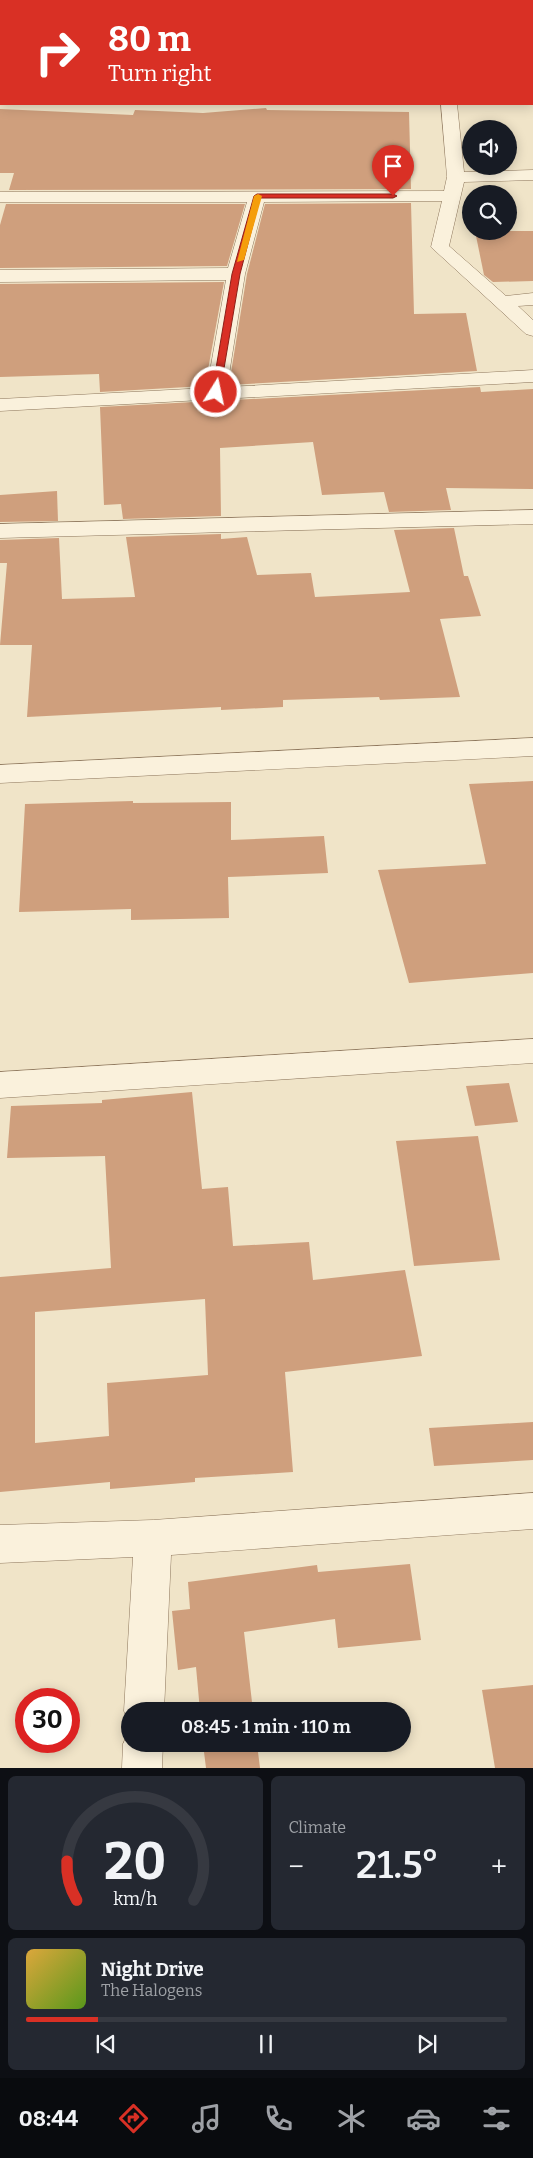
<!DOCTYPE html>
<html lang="en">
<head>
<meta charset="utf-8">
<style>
	:root { --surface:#171b24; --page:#242831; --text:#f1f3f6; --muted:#9ea1a6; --line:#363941; --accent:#d93025 }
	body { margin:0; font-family:Bitter,serif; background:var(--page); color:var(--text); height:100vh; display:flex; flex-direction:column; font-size:19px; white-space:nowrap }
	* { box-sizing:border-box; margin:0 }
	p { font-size:16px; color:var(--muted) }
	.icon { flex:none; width:28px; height:28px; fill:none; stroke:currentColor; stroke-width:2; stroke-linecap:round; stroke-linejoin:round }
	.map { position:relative; height:1768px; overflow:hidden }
	.details { display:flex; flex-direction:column; gap:8px; padding:8px; background:#0d0f14; flex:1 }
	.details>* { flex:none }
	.top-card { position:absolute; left:0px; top:0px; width:534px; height:105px; box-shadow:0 2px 12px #0003; background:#d93025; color:#fff; overflow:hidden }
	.fabs { position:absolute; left:462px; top:120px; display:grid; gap:10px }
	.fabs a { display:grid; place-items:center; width:55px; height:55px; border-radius:50%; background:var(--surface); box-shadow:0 2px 12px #0003; font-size:25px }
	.speed { position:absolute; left:15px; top:1688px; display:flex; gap:10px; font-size:25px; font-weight:700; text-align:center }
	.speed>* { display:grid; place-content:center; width:65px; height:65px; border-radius:50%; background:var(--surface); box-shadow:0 2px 12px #0003; line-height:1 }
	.speed .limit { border:8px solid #d22; background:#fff; color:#111 }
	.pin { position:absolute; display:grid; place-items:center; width:42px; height:42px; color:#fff; margin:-51px -21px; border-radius:50% 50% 50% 0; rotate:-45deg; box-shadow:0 0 5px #0007 }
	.pin .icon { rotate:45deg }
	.me { position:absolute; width:55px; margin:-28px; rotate:10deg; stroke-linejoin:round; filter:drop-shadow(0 0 4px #0008) }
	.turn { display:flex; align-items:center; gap:18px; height:105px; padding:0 25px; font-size:22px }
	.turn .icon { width:65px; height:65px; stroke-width:2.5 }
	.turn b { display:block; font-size:35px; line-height:42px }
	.big { font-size:38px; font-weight:600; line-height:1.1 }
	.details .tile { flex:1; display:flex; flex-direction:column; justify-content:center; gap:8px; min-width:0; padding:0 18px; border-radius:8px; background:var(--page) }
	.details .dial { align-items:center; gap:0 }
	.dial svg { height:130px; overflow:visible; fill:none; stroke:var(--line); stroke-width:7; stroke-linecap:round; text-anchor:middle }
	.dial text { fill:var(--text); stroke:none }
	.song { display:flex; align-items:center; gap:15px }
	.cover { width:60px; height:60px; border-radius:8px; background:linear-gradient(135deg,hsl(40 70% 55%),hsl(90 70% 35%)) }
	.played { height:5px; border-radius:2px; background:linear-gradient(90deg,var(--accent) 15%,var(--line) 15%) }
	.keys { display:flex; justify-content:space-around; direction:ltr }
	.heat { display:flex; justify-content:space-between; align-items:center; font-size:28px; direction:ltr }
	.details .tiles { flex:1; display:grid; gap:8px; grid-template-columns:1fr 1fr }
	.tile:last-child { grid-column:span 2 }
	.trip { position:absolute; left:121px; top:1702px; width:290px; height:50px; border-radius:25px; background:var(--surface); box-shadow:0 2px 12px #0003; font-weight:600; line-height:50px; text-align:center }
	.menu { display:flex; height:80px; justify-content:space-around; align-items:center; background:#090b0e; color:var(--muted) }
	.menu .icon { width:35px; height:35px }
	.menu .current { color:var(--accent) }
	.menu b { font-size:22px; color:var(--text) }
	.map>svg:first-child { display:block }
</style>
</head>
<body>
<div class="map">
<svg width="533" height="1768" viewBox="0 0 533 1768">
	<rect width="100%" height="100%" fill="#f0e4c8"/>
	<g fill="#cf9f7d" fill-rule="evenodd">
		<polygon points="266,108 267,110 409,112 411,189 9,190 14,173 0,173 0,109 133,115 135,110 203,113"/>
		<polygon points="411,203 414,314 466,313 477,371 229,385 247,274 265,204"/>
		<polygon points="6,204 245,204 227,266 0,268 0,225"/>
		<polygon points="475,231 533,231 533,281 493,282 484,275"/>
		<polygon points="224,282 205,386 100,392 99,374 0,377 0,284"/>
		<polygon points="480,387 481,392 533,389 533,489 446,488 451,510 389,512 384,492 322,495 313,442 220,448 221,516 123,519 121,504 104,505 100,407"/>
		<polygon points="57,491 58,521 0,522 0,495"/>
		<polygon points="454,528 464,576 468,576 481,616 440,619 460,697 380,700 379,697 283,700 283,707 221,710 221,707 27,717 32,645 0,645 7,563 0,563 0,540 59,538 62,599 135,597 126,537 221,534 221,539 247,537 257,575 311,573 315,597 410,592 394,530"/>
		<polygon points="533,781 533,973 409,983 378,870 486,864 469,784"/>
		<polygon points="133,801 133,803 231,802 231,840 324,836 328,873 228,877 229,918 131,920 131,909 19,912 25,804"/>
		<polygon points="509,1083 518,1122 475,1126 466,1086"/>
		<path d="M192 1092 202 1189 228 1187 233 1246 309 1242 313 1280 405 1270 422 1356 285 1372 293 1472 195 1478V1482L110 1489V1482L0 1492V1277L111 1268 105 1156 7 1158 11 1106 102 1103V1100ZM205 1299 208 1375 107 1383 109 1436 35 1443V1312Z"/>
		<polygon points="478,1136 500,1260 414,1266 396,1141"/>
		<polygon points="533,1422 533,1460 434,1466 429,1428"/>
		<polygon points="410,1564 421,1640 338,1648 335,1619 244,1632 253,1711 200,1711 196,1667 178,1670 172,1611 190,1609 188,1582 317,1565 318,1572"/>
		<polygon points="533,1685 533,1768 495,1768 482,1690"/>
		<polygon points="203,1744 257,1744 260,1768 206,1768"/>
	</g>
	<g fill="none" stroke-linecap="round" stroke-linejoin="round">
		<g stroke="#8d765c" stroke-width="1">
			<g id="minor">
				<rect x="447" y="0" width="14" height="1"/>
				<rect x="532" y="80" width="1" height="10"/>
				<rect x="0" y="91" width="1" height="10"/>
				<polygon points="441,104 457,104 464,172 533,170 533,180 464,182 449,246 506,296 533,293 533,305 518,306 533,320 533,336 526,334 431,247 442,201 264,202 245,274 227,387 533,370 533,382 0,411 0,399 207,388 226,280 0,282 0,270 228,268 247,202 0,202 0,192 444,191 447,177"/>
				<polygon points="533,510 533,524 0,538 0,524"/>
				<polygon points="533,738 533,756 0,783 0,765"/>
				<polygon points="533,1039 533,1063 0,1098 0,1072"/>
				<polygon points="533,1493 533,1529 171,1555 164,1711 130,1711 130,1725 124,1711 133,1557 0,1563 0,1525 153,1520"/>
				<polygon points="130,1729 130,1744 163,1744 162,1768 122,1768 123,1744"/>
			</g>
		</g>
		<use href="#minor" fill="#faf1dc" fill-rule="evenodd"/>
	</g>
	<polygon fill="#d93025" stroke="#8d1f18" points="257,194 393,194 397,196 393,198 260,198 240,274 220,392 216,395 212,392 232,274 254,196"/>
	<polygon fill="#f59e0b" points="258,194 262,196 244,260 237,262 254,196"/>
</svg>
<div class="fabs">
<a><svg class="icon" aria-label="sound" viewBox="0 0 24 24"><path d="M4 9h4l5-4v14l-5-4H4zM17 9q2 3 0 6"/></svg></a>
<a><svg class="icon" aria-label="search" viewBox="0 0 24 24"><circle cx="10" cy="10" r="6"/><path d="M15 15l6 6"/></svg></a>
</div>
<div class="speed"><div class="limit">30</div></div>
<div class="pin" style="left:393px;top:196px;background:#d93025"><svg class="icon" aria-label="arrive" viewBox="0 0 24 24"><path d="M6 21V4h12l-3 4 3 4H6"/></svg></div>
<svg class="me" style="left:216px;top:392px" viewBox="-20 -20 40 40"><circle r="17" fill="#d93025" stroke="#fff" stroke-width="3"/><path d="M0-11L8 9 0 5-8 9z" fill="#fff"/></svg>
<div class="trip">08:45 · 1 min · 110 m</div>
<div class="top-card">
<div class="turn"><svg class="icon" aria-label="right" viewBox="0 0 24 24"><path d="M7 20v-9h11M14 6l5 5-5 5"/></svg><div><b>80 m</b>Turn right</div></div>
</div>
</div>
<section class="details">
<div class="tiles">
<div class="tile dial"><svg viewBox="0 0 100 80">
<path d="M14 69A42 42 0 1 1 86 69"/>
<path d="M14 69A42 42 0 0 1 8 45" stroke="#d93025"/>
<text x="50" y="56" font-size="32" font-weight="700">20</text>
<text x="50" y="72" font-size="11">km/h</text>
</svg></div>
<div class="tile"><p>Climate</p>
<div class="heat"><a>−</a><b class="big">21.5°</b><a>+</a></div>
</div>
<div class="tile">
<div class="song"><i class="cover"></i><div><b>Night Drive</b><p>The Halogens</p></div></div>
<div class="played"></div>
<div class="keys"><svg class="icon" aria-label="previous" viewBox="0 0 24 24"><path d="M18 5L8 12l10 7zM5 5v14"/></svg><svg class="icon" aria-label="pause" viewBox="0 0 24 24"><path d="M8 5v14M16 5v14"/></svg><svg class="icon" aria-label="next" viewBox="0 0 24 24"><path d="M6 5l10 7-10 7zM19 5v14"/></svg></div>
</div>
</div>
</section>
<nav class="menu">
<b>08:44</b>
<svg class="icon current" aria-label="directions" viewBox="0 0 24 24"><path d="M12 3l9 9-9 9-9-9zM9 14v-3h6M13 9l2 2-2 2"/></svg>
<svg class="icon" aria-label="music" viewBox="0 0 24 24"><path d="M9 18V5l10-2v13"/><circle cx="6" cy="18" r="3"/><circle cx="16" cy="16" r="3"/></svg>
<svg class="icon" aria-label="phone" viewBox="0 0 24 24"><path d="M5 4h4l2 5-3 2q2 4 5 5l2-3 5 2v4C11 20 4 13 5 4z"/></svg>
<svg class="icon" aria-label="climate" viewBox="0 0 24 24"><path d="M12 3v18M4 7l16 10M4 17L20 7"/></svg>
<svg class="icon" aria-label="car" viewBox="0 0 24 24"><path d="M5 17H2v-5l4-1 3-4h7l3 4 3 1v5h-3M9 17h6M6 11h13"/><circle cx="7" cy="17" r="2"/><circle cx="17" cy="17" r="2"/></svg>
<svg class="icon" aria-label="filters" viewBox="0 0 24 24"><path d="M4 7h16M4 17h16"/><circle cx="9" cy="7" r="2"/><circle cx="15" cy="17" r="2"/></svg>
</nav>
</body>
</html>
